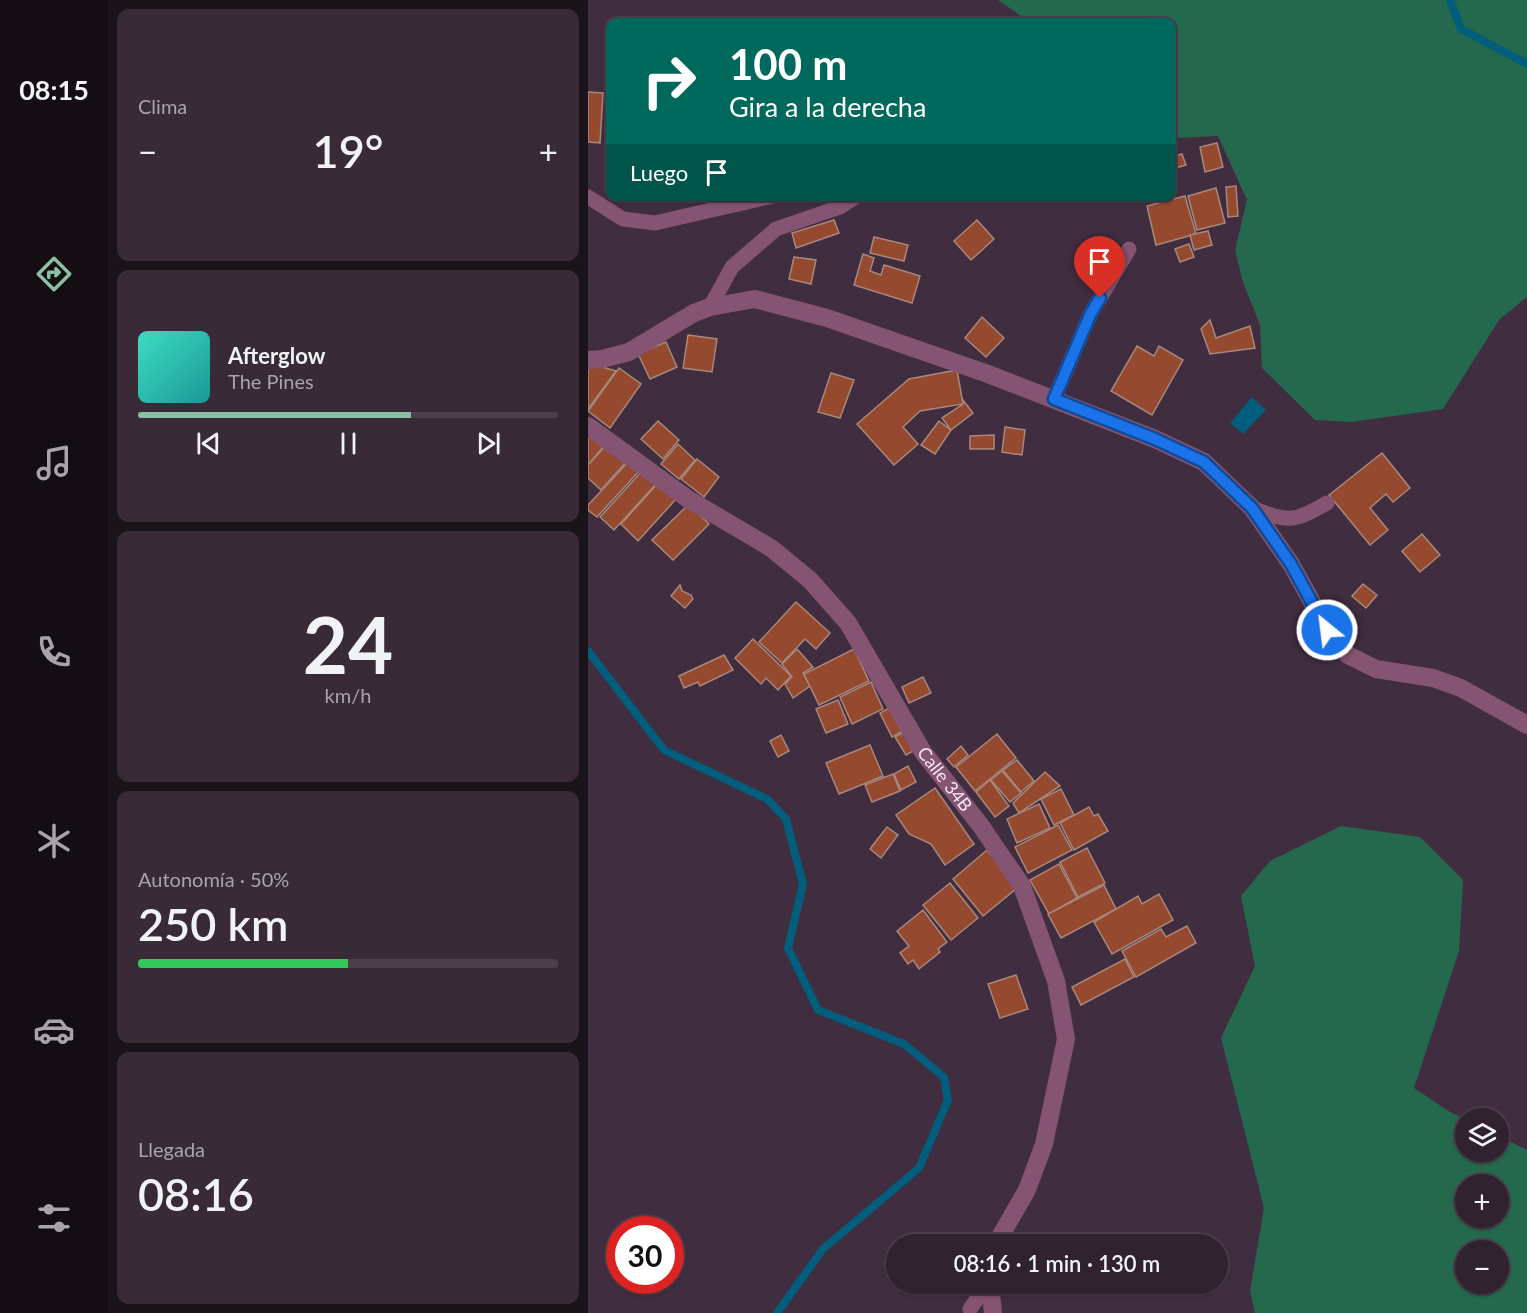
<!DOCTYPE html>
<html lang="es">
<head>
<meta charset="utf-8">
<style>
	:root { --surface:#312230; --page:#392a38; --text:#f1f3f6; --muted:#a8a4ab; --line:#4c3f4c; --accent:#8abfa5 }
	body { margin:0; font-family:Lato,sans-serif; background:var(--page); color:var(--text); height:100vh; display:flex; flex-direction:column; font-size:22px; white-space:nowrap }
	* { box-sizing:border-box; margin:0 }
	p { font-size:20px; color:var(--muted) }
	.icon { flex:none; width:33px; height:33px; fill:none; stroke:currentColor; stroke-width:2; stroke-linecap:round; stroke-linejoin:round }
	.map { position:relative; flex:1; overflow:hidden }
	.sheet { display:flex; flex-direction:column; gap:9px; padding:9px; background:#1b131a; width:480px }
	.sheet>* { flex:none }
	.hud { position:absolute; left:18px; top:18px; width:570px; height:183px; border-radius:12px; box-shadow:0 2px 4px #0004,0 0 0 2px var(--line); background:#00695c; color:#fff; overflow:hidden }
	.fabs { position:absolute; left:867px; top:1108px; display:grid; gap:12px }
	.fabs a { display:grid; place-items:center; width:54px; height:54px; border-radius:50%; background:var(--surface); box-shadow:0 2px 4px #0004,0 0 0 2px var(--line); font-size:30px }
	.speed { position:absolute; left:18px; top:1216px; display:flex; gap:12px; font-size:30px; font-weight:700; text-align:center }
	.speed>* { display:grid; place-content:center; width:78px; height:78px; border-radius:50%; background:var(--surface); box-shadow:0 2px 4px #0004,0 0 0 2px var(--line); line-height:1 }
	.speed .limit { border:9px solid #d22; background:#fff; color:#111 }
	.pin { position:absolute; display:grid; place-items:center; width:51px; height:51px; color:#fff; margin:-62px -26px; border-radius:50% 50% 50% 0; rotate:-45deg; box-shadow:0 0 6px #0007 }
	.pin .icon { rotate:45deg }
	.me { position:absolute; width:66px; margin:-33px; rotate:331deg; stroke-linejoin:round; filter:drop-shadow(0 0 4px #0008) }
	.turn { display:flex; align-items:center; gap:21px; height:126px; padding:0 24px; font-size:27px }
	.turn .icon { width:78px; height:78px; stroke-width:2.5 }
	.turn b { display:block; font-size:42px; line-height:51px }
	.then { display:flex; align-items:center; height:57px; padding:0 24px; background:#0003; gap:12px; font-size:22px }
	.big { font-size:45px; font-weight:600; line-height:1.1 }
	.sheet .card { flex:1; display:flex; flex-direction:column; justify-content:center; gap:9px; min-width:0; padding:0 21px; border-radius:12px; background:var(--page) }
	.sheet .dial { align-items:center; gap:0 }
	.dial b { font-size:78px; line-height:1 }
	.song { display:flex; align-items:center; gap:18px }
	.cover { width:72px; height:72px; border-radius:9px; background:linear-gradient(135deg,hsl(170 70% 55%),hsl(180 70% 35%)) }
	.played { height:6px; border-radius:3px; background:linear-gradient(90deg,var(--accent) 65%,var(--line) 65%) }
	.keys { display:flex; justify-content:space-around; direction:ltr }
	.heat { display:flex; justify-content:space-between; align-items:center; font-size:33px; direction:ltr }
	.charge { height:9px; border-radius:4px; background:linear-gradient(90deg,#34c759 50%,var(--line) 0) }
	.trip { position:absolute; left:298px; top:1234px; width:342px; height:60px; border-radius:30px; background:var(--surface); box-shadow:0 2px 4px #0004,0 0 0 2px var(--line); font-weight:600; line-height:60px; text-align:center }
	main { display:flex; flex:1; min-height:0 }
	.tab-bar { display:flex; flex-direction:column; width:108px; justify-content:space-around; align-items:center; background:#140e13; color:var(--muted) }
	.tab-bar .icon { width:42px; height:42px }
	.tab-bar .on { color:var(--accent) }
	.tab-bar b { font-size:27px; color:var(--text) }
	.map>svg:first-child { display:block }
</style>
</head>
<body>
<main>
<nav class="tab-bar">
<b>08:15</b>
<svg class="icon on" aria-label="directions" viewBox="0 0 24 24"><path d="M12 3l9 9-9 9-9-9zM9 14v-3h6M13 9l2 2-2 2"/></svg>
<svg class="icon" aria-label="music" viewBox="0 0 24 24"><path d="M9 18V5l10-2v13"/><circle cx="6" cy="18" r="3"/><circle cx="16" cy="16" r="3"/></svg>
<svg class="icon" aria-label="phone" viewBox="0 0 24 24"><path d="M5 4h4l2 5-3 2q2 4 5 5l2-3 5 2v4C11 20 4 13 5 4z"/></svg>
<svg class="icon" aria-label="climate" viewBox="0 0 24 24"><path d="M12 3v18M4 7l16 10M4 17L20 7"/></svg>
<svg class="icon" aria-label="car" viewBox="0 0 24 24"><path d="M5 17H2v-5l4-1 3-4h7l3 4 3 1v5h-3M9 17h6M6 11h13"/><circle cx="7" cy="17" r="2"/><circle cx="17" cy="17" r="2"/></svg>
<svg class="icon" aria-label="filters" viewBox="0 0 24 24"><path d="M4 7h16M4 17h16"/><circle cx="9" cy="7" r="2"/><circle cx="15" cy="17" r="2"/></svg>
</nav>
<section class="sheet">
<div class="card"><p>Clima</p>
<div class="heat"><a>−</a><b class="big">19°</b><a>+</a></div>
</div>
<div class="card">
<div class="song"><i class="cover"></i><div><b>Afterglow</b><p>The Pines</p></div></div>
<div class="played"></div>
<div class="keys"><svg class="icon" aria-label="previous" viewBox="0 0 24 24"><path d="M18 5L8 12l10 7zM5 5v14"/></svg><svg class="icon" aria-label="pause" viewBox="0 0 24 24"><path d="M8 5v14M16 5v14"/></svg><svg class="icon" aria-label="next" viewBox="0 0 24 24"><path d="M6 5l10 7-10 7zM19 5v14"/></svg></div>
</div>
<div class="card dial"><b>24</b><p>km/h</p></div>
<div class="card"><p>Autonomía · 50%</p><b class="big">250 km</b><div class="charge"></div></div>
<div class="card"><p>Llegada</p><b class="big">08:16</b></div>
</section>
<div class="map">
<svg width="939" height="1313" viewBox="0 0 939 1313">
	<rect width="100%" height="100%" fill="#412d40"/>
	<g fill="#24694e" fill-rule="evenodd">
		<polygon points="410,0 939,0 939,297 911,320 855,409 763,422 727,420 674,368 672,325 655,282 647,250 659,200 630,136 591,138 584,129 584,22 442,22"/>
		<path d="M753 826 832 837 875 880 871 951 826 1088 862 1112 877 1119 878 1152H910L911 1136 939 1150V1313H667L662 1291 676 1208 633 1038 667 966 653 896 682 861ZM878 1185H910V1218H878ZM878 1251H910V1284H878Z"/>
	</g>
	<polygon fill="#005d7b" points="664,397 678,410 655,434 642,423"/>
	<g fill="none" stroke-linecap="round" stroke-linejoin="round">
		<g stroke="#005d7b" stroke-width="8">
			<polyline points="862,0 873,29 939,64"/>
			<polyline points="0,651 76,750 179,799 198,819 215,884 200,948 230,1010 316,1044 356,1077 360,1100 331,1168 235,1249 189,1313"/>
		</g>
	</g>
	<g fill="#95492e" stroke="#a8887c" stroke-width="1.5">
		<polygon points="0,92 15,93 12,143 0,142"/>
		<polygon points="629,143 635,167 617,172 612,147"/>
		<polygon points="594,154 598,165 584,169 584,157"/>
		<polygon points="648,186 650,216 640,217 638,187"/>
		<polygon points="628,188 637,223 609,230 600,196"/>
		<polygon points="597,196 608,234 568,245 559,206"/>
		<polygon points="246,220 251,233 208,248 204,233"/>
		<polygon points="389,220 406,239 383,260 366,241"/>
		<polygon points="620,231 624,245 606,250 602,235"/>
		<polygon points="286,237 320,245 316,261 282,253"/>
		<polygon points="601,244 606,257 592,262 587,249"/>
		<polygon points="275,254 286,258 282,271 293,275 296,265 332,276 324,303 266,285"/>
		<polygon points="206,257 228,260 223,284 201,279"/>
		<polygon points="394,317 416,338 398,357 377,338"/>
		<polygon points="622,320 628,338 662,326 667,348 622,354 613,329"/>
		<polygon points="100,335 129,339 124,372 95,368"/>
		<polygon points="78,342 89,367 62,379 50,354"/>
		<polygon points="549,346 566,356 571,346 595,360 564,415 523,391"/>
		<polygon points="0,363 28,371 0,409"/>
		<polygon points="31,368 53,384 22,428 0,411"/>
		<polygon points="369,370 375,404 332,411 315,427 330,444 306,465 269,424 321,379"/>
		<polygon points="243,373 266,380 252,418 230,412"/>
		<polygon points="375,400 385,413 363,430 354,418 375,404"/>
		<polygon points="70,421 91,440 75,459 53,439"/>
		<polygon points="351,421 363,430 347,454 333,445"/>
		<polygon points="417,427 437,430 434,455 414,452"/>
		<polygon points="0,430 17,445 0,465"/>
		<polygon points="406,435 406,449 382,449 382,436"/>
		<polygon points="20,443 39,461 13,490 0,478 0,465"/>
		<polygon points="90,444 107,460 91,479 73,464"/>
		<polygon points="794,453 822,488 805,502 798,494 782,508 800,530 782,545 741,495"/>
		<polygon points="109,459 131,477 116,497 93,479"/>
		<polygon points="42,460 53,469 9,517 0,510 0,505"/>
		<polygon points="55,470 69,483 26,530 12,517"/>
		<polygon points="70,483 88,499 50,541 33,524"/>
		<polygon points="101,504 121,524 85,560 64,540"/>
		<polygon points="834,534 852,555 832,572 814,551"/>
		<polygon points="775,584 789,595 778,608 764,596"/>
		<polygon points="92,585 94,591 103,595 105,599 97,608 83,596"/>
		<polygon points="208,602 242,633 228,649 217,639 194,663 171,642"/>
		<polygon points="165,639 203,676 190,690 178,678 173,684 147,658"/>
		<polygon points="209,649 225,667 215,673 222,686 205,698 197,684 204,677 194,664"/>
		<polygon points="266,649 281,681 231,705 216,674"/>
		<polygon points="136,655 145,670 112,686 110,682 96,688 91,676"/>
		<polygon points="335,677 343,693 321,703 314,687"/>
		<polygon points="283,682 295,709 264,724 252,697"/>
		<polygon points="250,700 260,724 238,733 228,709"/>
		<polygon points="305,706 317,730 304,737 292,713"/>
		<polygon points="318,731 329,749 318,755 307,737"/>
		<polygon points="409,734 428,758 387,791 368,767"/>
		<polygon points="193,735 201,751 190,757 182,741"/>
		<polygon points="282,745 295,776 251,794 238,763"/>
		<polygon points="373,746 380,755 366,767 359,759"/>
		<polygon points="429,760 446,781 433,792 415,770"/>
		<polygon points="320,766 328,782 313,790 306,774"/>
		<polygon points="414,771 433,793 422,802 403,780"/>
		<polygon points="457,772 472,786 431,813 425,803"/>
		<polygon points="305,774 312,791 284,802 277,785"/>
		<polygon points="402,780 421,806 407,817 388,792"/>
		<polygon points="347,788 386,844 357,865 343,844 321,834 308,815"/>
		<polygon points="473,789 486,815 466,825 453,799"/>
		<polygon points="451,804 462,828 429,843 419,819"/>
		<polygon points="501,807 506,816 510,814 520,831 486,850 472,823"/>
		<polygon points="470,825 484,850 440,873 427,847"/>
		<polygon points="299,827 310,835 293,858 282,849"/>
		<polygon points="499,848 517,883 490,897 472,862"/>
		<polygon points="399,850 429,888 395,916 365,879"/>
		<polygon points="471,864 489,898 461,914 442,880"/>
		<polygon points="362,883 390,918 363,940 335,905"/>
		<polygon points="516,885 528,909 473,938 460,914"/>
		<polygon points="571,894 585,920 524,954 506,922 550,896 554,904"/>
		<polygon points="335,910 359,942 350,949 352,952 331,969 325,960 320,964 312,953 321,946 309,931"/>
		<polygon points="599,926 608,943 548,977 534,951 573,929 578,937"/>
		<polygon points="537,959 546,977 493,1005 484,987"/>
		<polygon points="428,975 440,1009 412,1018 400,984"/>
	</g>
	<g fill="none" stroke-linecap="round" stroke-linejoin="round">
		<g stroke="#855472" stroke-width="15">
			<polyline points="0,197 35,219 67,223 185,196"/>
			<polyline points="122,307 144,267 188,229 252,207 269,196"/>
			<polyline points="466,399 502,315 541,249"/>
			<path d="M664 508C701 522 704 523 739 503"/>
			<polyline points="382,1309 399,1284"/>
		</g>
		<g stroke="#855472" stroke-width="18">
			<polyline points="0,360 14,359 41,352 106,313 122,307 167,299 239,318 400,374 567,439 616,462 664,508 703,564 739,629 760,655 788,669 845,678 873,688 939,725"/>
			<path id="s1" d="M0 426 100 499 183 548 222 580 260 623 335 752 393 826 434 886 468 981 478 1039 456 1144 439 1190 413 1235 410 1245"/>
			<polyline points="402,1284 405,1313"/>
		</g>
	</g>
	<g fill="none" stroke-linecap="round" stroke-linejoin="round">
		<g stroke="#114b97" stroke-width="15">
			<polyline id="route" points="512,298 502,315 466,399 567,439 616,462 664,508 703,564 739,630"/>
		</g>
		<use href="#route" stroke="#1a73e8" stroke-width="10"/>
	</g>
	<g text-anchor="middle" stroke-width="6" stroke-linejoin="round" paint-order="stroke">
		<g font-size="18" fill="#f4e7f3" stroke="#221921">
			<text dy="6" stroke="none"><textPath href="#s1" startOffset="512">Calle 34B</textPath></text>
		</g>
	</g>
</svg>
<div class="fabs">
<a><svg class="icon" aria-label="layers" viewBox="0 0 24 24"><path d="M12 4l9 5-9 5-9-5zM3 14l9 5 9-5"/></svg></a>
<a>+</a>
<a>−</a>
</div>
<div class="speed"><div class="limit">30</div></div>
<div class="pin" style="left:512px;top:298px;background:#d93025"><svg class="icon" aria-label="arrive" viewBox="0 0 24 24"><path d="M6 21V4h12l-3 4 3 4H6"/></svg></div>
<svg class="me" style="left:739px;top:630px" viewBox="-20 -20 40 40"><circle r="17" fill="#1a73e8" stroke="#fff" stroke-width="3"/><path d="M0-11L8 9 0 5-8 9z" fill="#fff"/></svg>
<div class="trip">08:16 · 1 min · 130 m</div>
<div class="hud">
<div class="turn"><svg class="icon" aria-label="right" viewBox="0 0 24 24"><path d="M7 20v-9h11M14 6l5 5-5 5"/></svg><div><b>100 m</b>Gira a la derecha</div></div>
<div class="then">Luego<svg class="icon" aria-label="arrive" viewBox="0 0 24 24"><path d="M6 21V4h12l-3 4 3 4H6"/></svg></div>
</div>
</div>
</main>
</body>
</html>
